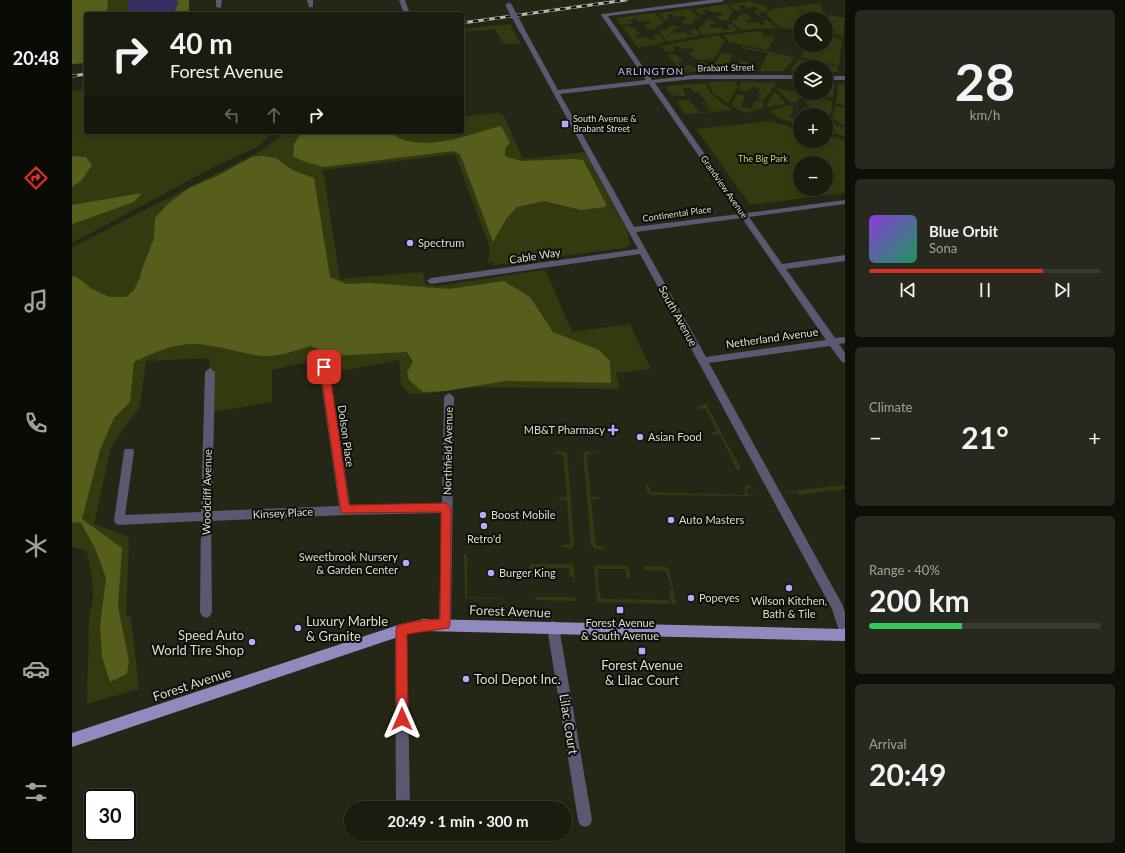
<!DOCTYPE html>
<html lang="en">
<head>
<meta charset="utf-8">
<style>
	:root { --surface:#1b1c10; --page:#28291e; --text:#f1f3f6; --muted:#a0a19f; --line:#393a30; --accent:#d93025 }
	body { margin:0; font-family:Lato,sans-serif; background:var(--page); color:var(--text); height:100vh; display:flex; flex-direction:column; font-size:15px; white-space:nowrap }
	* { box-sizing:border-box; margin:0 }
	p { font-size:13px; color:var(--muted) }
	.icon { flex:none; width:22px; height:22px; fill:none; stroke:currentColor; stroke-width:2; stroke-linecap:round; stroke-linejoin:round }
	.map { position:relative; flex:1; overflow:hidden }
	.drawer { display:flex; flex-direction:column; gap:10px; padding:10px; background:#0f0f09; width:280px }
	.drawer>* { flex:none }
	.hud { position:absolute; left:12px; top:12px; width:380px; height:122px; border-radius:4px; box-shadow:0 2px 6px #0003,0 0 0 1px var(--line); background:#1b1c10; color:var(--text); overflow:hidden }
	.fabs { position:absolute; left:721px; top:12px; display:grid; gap:8px }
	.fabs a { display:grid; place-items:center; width:40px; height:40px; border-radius:50%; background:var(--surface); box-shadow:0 2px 6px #0003,0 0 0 1px var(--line); font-size:20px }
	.speed { position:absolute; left:12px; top:789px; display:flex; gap:8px; font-size:20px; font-weight:700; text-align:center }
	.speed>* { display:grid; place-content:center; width:52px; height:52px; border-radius:50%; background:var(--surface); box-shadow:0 2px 6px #0003,0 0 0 1px var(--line); line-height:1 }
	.speed .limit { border:2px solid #111; border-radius:6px; background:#fff; color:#111 }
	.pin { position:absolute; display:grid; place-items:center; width:34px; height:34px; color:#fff; margin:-17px; border-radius:8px; box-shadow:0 2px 6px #0006 }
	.me { position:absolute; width:44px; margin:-22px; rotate:0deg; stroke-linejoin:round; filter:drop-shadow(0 0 3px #0008) }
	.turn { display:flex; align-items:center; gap:14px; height:84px; padding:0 20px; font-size:18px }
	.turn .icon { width:52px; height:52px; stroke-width:2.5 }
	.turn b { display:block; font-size:28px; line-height:34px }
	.lanes { display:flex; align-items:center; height:38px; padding:0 20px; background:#0003; justify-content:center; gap:20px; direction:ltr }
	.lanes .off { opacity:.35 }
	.big { font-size:30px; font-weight:700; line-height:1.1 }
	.drawer .widget { flex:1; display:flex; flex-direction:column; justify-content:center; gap:6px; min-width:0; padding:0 14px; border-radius:6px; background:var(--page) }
	.drawer .dial { align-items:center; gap:0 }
	.dial b { font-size:52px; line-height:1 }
	.song { display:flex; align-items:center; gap:12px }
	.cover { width:48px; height:48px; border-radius:6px; background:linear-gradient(135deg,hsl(270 70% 55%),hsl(150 70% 35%)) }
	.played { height:4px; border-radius:2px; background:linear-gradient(90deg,var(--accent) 75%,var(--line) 75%) }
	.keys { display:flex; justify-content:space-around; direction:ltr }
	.heat { display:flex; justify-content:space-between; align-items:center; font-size:22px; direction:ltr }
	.charge { height:6px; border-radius:3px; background:linear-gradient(90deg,#34c759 40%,var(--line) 0) }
	.trip { position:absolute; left:272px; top:801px; width:228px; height:40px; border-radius:20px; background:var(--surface); box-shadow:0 2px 6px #0003,0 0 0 1px var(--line); font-weight:700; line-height:40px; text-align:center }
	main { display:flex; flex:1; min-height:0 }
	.menu { display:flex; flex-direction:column; width:72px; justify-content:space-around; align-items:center; background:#0b0b06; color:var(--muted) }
	.menu .icon { width:28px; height:28px }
	.menu .current { color:var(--accent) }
	.menu b { font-size:18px; color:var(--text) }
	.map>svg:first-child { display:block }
</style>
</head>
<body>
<main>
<nav class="menu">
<b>20:48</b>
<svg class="icon current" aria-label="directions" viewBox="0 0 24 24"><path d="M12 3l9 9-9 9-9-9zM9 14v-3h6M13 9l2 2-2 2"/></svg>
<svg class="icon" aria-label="music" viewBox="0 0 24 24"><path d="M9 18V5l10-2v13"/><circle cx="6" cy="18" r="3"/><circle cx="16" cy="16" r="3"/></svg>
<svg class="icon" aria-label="phone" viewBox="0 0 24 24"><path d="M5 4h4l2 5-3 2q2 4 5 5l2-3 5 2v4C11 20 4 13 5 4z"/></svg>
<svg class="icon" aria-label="climate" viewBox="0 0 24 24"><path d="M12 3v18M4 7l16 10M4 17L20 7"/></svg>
<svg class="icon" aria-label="car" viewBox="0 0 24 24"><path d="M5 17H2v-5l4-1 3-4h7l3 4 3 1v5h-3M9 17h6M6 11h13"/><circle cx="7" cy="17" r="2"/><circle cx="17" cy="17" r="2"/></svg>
<svg class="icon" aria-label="filters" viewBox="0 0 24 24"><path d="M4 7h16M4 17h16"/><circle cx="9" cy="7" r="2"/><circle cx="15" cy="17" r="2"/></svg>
</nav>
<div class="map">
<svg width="773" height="853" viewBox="0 0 773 853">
	<rect width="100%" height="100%" fill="#242616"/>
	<g fill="#353910" fill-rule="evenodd">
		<polygon points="36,0 56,0 56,10 63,14 35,14"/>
		<polygon points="678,1 697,8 694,12 687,12 689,15 686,16 682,11 687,10 684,7 675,8 672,5 666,6 669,10 664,11 657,4"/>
		<polygon points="748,3 751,11 750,11 754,13 750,19 742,18 745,12 737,10 734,15 729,11 740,9 728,10 723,7"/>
		<polygon points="655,4 661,11 656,20 649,21 645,16 651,15 649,12 639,13 637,10 631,10 634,14 628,15 623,9"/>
		<polygon points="721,6 732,14 722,14 732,16 731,19 728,19 728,30 708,28 694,14 700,9"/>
		<polygon points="618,9 628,18 620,20 623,23 613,25 609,20 615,20 613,16 603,17 601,14 595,15 597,19 592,20 587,13"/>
		<polygon points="582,13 592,22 583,29 576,30 572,25 579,24 577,21 567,22 564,19 558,20 561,24 549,25 544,18"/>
		<polygon points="675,14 680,19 673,20 676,23 686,22 689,25 694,24 691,20 695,20 705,28 668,30 659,20 665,20 668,15"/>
		<polygon points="757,15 773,18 771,36 754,33 754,19"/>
		<polygon points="639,19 644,24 637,24 639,28 649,27 652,30 658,29 655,25 660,24 666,31 631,35 626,29 634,22 632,20"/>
		<path d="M438 24 449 44C430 45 432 45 423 29L391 32 395 39 390 40V29Z"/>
		<polygon points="604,25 607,29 600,29 602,33 613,32 615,35 621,34 618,30 624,29 629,35 597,42 595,41 586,30 594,30 598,26"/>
		<path d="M550 26C558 26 563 27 568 34H563L565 38 575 37 577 40 584 39 581 35 587 34 593 42 566 48Z"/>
		<polygon points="689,31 692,36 703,37 696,50 657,42 651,35"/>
		<path d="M646 35 653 41 642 59C631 60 624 62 616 52L622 51 619 48 609 49 606 46H600L603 51 594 52 589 46Z"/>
		<polygon points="754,35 770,39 767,66 728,57 736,45 754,45"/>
		<polygon points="670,46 721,57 722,58 712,71 687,71 696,53 669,48"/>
		<path d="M595 53 606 56 611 62H605L608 66 619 65 621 68 628 67 625 62H631L638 66 635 71C609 72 611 75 595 53Z"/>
		<polygon points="649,53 660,55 656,65 661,67 659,70 639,71"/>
		<polygon points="726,59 766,67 766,72 754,72 754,67 728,67 728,72 718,71"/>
		<polygon points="669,60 680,64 682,71 660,70 662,67 665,67"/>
		<polygon points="636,82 664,82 666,87 657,102 655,103 642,94 638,88 641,88 638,87"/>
		<polygon points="669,82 705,83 692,100 686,99 689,93 686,92 688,88 680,86 678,90 675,90 674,92 667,90"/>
		<path d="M633 83 639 94 660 110 641 112 627 92 622 93 619 88H611L614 96C608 97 605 95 599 95L593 86Z"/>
		<polygon points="754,83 763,84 761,98 738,93 754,93"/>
		<polygon points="766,84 773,84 773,106 764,103"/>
		<polygon points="705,88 752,98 760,102 759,113 754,120 754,115 734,115 738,105 734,104 736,99 728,97 725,102 719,103 705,90"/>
		<polygon points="14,89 14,132 202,132 185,147 144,166 0,243 0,91"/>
		<polygon points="703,92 713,102 712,104 695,107 696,101"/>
		<polygon points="665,94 673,95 669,107 679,109 683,101 691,101 691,108 672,113 659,105"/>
		<polygon points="616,99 627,112 637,111 630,102 632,102 640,112 613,114 604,101"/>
		<polygon points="717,105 721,106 720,109 721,109 718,118 728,121 728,125 710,119 697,111"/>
		<polygon points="765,106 773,108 773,126 760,119 763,107"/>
		<polygon points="426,113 432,116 451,159 513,152 555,230 558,244 553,248 422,265 420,262 416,263 418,248 383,154 251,170 268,279 351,272 353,284 365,286 471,270 475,273 500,332 558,324 579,369 544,373 548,389 386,387 357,394 337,394 329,385 327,360 264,372 254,364 235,362 200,370 200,402 143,412 140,406 137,358 74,361 68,406 39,447 22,524 55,536 57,542 54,615 59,617 67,689 15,704 17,618 21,600 20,577 15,551 0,547 0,247 191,150 213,132 390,132 390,116"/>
		<path d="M697 121 728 129V141H754V135L773 140V193L678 205 624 129ZM728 163H754V189H728Z"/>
		<polygon points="757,122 773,128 773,136 754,132 754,124"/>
		<polygon points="634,404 669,469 665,470 648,435 638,434 645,431 634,409 628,409 624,407"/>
		<polygon points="483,451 495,452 502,543 500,549 489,547 490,545 498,545 495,500 488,500 486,498 495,496 491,455 484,454"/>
		<polygon points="513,451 522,452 523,453 515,455 515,458 519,497 526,497 528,499 519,500 524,545 533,548 532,550 523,549 519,545 511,453"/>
		<polygon points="576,484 579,492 673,495 672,487 677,485 679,488 674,489 677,495 682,495 683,496 578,495 575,492 574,485"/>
		<polygon points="773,485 773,489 726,495 725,492 719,493 718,491"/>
		<polygon points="392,554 395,554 395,597 431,598 431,599 393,598"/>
		<polygon points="459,564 500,564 502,567 503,582 501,582 501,577 498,577 497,568 462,568 461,575 458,576 457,566"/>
		<polygon points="524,565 554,566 557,568 558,577 556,578 554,576 553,569 526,569 527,577 525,577 529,599 597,600 597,604 525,602 522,568"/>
		<polygon points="573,566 592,566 597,569 604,604 599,604 597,591 600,590 594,571 573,570 571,568"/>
		<polygon points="463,597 500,597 505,599 505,601 463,600"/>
	</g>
	<g fill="#575d1a">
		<polygon points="0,0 36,0 35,14 14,14 14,63 0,64"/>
		<polygon points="105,0 117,0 117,14 101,14 106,3"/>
		<path d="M429 126 438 143 433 148V156L450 161 502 159 511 160 534 204 533 207 509 210 472 201 445 207 434 219 421 242 388 154 381 151 252 167C242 164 230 162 221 156L222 144 230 132H317C348 156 396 134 429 126Z"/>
		<polygon points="0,156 14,157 20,165 9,181 0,187"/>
		<path d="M190 156 204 158 220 170 242 178 258 277 274 284 299 283 377 289 432 281 458 297 481 332 527 350 538 361 539 383 434 381 374 391 351 392 337 380 335 372 341 362 335 352 259 356 239 346C224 350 208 357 192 356 168 354 144 344 120 344 100 344 79 354 62 362L58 402 42 418 28 450 10 519 50 548 46 607 57 661 55 674 38 682 30 657 28 626 34 578 23 548 9 523 0 522V276L5 277 20 289 38 297H54L61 291 68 278 70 269 82 238 83 218 97 203 117 188 145 176 180 157Z"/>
		<polygon points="70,193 62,202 0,224 0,205"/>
	</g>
	<polygon fill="#372f63" points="56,0 105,0 106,3 101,14 63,14 56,10"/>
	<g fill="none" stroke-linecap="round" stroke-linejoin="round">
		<g fill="#5a5971" fill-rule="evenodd">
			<polygon points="144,0 150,0 149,8 144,7"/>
			<polygon points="235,0 241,0 241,7 237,7"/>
			<polygon points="327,0 333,0 338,14 332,14"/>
			<path d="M636 0H652L649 2 536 16 580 80 622 75H728V79H622L583 83 674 213 773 200V204L677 217 710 264 773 255V261L714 269 763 338 773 337V343L767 344 773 353V363L770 362 758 346 637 363 770 604 773 612V639L769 637 760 609 568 254 359 284 355 281 359 278 566 249 447 30 450 28 453 30 486 90 574 80 529 15 530 14ZM577 84 667 214 562 227 488 94ZM670 218 754 340 634 357 564 232Z"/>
			<rect x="754" y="76" width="19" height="4"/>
			<polygon points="252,364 257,367 278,505 370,503 372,397 377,393 382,397 379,625 377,629 373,631 369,629 367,625 370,513 273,515 139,521 140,612 138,616 134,618 130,616 128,612 129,521 47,525 43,523 42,520 52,452 53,449 61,449 62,452 53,515 129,512 133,372 138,368 143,372 140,511 267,506 247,367"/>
			<polygon points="481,621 485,623 487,627 520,820 518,825 513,827 508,825 506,820 475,627 477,623"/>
			<polygon points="329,624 333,626 335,630 338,808 324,808 323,630 325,626"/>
		</g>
		<polygon fill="#8f8bbe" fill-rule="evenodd" points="352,619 773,629 773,641 352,631 329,636 0,747 0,733 329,624"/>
		<g stroke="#b8baaf" stroke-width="3">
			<g id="rail">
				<polyline points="390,23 554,0"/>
				<polyline points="0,76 14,74"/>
			</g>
		</g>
		<use href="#rail" stroke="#0e0f08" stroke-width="2" stroke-dasharray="5.5" stroke-linecap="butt"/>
		<polyline stroke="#5a5971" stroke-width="6" points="437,6 450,30"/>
	</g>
	<path fill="#d93025" stroke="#8d1f18" d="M252 363 257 367 277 505 374 503 379 508 378 624 377 628 335 634 336 719 334 723 330 725 326 723 324 719V630L325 626C339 621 353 620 368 619L369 512 269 513 248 367Z"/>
	<g fill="#b4acf9" stroke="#0e0f08" stroke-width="1.5">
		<rect x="489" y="120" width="8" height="8" rx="2"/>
		<circle cx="338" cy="243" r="4"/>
		<path d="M539 424h4v4h4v4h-4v4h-4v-4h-4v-4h4z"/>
		<circle cx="568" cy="437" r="4"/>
		<circle cx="411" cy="515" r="4"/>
		<circle cx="599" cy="520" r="4"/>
		<circle cx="412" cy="526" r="4"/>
		<circle cx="334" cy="563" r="4"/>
		<circle cx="419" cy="573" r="4"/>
		<circle cx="717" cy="588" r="4"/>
		<circle cx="619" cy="598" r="4"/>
		<rect x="544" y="606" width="8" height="8" rx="2"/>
		<circle cx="226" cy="628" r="4"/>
		<circle cx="180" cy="642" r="4"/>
		<rect x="566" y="647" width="8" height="8" rx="2"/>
		<circle cx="394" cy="679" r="4"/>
	</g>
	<g text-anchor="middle" stroke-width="4" stroke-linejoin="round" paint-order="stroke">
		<g font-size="9" fill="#dcded4" stroke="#0e0f08">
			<text transform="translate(654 68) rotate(-1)" y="3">Brabant Street</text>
			<text transform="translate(652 187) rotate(55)" y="3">Grandview Avenue</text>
			<text transform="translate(605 214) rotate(-8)" y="3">Continental Place</text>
		</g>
		<g font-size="9" fill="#dcded4" stroke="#0e0f08" text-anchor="start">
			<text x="501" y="122">South Avenue &amp;<tspan x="501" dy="10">Brabant Street</tspan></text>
		</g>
		<g font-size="9" fill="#c8d174" stroke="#0e0f08">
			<text x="691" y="162">The Big Park</text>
		</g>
		<g font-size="10" letter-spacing="1" fill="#c4c0f9" stroke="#0e0f08">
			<text x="579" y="75">ARLINGTON</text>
		</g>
		<g font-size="11" fill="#dcded4" stroke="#0e0f08" text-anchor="start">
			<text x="346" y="247">Spectrum</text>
			<text x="533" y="434" text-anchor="end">MB&amp;T Pharmacy</text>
			<text x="576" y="441">Asian Food</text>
			<text x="419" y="519">Boost Mobile</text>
			<text x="607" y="524">Auto Masters</text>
			<text x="412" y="543" text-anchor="middle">Retro'd</text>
			<text x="326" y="561" text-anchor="end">Sweetbrook Nursery<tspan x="326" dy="13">&amp; Garden Center</tspan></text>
			<text x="427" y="577">Burger King</text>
			<text x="627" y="602">Popeyes</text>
			<text x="717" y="605" text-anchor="middle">Wilson Kitchen,<tspan x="717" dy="13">Bath &amp; Tile</tspan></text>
			<text x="548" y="627" text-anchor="middle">Forest Avenue<tspan x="548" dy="13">&amp; South Avenue</tspan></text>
		</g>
		<g font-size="11" fill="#dcded4" stroke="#0e0f08">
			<text transform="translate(463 256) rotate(-9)" y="4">Cable Way</text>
			<text transform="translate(606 316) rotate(61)" y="4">South Avenue</text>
			<text transform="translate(700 338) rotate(-8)" y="4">Netherland Avenue</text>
			<text transform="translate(274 436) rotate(82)" y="4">Dolson Place</text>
			<text transform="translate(376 451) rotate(-89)" y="4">Northfield Avenue</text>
			<text transform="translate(135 492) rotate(-89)" y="4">Woodcliff Avenue</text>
			<text transform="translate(211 513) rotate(-3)" y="4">Kinsey Place</text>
		</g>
		<g font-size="13" fill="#dcded4" stroke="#0e0f08">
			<text transform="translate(438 611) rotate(2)" y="5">Forest Avenue</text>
			<text transform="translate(120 684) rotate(-18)" y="5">Forest Avenue</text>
			<text transform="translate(497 724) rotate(81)" y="5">Lilac Court</text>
		</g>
		<g font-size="13" fill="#dcded4" stroke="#0e0f08" text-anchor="start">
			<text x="234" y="626">Luxury Marble<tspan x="234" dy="15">&amp; Granite</tspan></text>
			<text x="172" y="640" text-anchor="end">Speed Auto<tspan x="172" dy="15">World Tire Shop</tspan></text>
			<text x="570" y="670" text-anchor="middle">Forest Avenue<tspan x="570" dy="15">&amp; Lilac Court</tspan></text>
			<text x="402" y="684">Tool Depot Inc.</text>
		</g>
	</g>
</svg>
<div class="fabs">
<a><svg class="icon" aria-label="search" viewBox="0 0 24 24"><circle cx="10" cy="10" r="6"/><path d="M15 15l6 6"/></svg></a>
<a><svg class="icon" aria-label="layers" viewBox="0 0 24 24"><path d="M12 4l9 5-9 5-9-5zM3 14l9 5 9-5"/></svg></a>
<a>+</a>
<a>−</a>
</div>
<div class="speed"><div class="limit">30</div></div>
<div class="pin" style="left:252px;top:367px;background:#d93025"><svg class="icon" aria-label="arrive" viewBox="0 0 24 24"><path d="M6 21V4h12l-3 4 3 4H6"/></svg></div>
<svg class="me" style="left:330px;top:719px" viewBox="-20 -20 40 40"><path d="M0-17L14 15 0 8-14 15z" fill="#d93025" stroke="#fff" stroke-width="4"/></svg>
<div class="trip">20:49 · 1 min · 300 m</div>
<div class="hud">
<div class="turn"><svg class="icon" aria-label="right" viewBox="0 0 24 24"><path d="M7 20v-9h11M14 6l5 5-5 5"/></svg><div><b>40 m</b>Forest Avenue</div></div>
<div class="lanes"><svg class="icon off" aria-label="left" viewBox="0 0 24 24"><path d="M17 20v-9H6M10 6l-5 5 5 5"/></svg><svg class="icon off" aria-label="ahead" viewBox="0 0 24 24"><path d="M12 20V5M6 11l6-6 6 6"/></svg><svg class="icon" aria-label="right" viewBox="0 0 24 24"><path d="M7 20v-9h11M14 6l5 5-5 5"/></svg></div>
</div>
</div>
<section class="drawer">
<div class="widget dial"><b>28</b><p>km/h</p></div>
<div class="widget">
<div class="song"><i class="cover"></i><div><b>Blue Orbit</b><p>Sona</p></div></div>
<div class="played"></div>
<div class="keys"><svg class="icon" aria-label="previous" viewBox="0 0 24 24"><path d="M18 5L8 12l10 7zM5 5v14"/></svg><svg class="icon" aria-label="pause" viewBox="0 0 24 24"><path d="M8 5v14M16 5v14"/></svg><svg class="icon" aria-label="next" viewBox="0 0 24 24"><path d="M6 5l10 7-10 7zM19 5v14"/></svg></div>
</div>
<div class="widget"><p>Climate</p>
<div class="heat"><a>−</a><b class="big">21°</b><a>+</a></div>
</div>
<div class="widget"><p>Range · 40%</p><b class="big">200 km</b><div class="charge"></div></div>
<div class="widget"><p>Arrival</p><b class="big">20:49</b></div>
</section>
</main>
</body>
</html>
